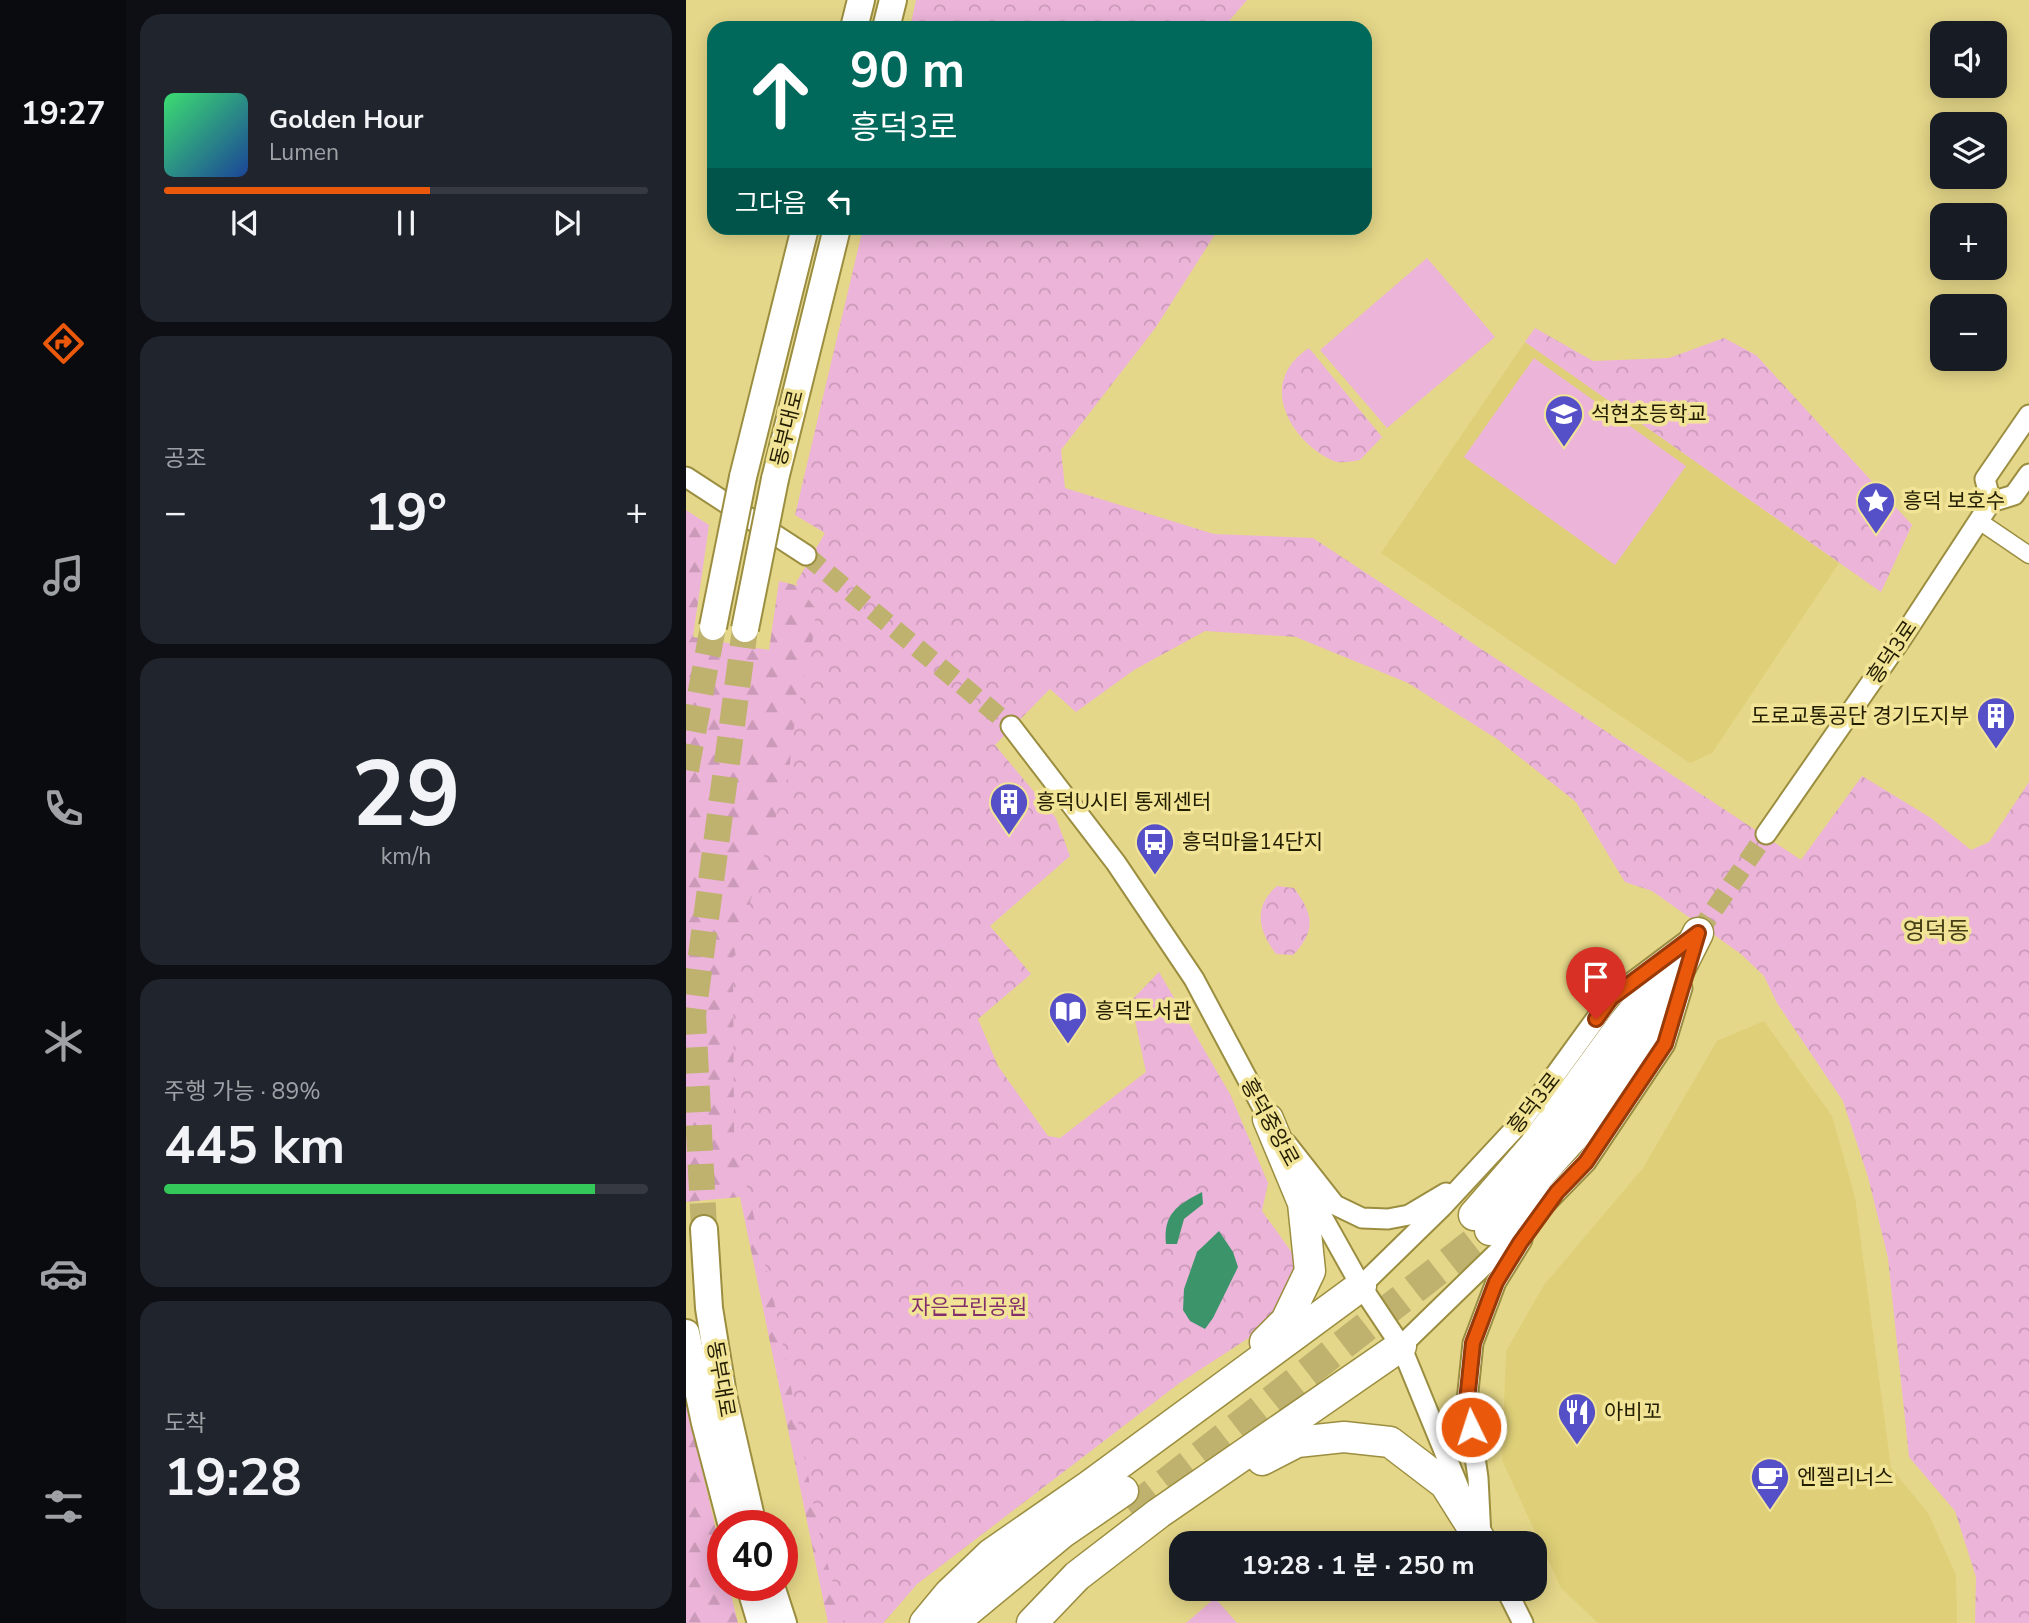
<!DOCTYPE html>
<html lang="ko">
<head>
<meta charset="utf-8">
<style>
	:root { --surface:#171b24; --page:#20242c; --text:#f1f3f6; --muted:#9ea1a6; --line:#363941; --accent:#ea580c }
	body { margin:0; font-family:"Nunito Sans","Noto Sans KR",sans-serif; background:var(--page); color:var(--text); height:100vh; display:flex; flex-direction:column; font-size:26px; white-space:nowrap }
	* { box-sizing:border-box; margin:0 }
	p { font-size:23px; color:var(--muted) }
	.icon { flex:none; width:38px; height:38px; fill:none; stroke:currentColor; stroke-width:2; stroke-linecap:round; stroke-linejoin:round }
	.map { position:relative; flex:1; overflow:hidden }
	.panel { display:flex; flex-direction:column; gap:14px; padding:14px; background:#0d0f14; width:560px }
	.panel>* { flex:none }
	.banner { position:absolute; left:21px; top:21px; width:665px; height:214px; border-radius:21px; box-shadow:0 4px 18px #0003; background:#00695c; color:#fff; overflow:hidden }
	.controls { position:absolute; left:1244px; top:21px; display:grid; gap:14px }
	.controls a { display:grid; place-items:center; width:77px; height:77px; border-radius:14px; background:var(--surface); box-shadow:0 4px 18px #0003; font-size:35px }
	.speed { position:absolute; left:21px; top:1510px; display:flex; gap:14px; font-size:35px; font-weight:700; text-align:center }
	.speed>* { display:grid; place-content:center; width:91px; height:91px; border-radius:50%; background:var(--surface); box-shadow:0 4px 18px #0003; line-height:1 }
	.speed .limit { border:10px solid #d22; background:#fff; color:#111 }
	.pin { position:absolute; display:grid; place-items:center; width:60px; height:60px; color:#fff; margin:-72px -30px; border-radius:50% 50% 50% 0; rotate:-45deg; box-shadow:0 0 7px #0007 }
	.pin .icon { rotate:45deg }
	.me { position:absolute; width:77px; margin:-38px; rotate:356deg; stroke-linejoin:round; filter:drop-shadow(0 0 5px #0008) }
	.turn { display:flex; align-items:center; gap:24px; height:147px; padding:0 28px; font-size:32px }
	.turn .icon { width:91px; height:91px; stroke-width:2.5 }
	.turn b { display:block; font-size:49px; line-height:60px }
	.then { display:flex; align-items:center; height:66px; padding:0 28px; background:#0003; gap:14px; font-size:26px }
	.big { font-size:52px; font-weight:700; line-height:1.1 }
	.panel .widget { flex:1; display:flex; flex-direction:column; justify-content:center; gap:10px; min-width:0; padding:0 24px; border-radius:21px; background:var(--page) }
	.panel .dial { align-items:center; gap:0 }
	.dial b { font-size:91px; line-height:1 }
	.song { display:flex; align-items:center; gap:21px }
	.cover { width:84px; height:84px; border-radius:10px; background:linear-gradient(135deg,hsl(140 70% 55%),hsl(220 70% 35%)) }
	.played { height:7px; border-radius:4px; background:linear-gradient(90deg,var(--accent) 55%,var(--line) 55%) }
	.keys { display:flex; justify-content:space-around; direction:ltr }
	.heat { display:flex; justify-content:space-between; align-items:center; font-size:38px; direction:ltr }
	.charge { height:10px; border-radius:5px; background:linear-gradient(90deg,#34c759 89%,var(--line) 0) }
	.trip { position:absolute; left:483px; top:1531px; width:378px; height:70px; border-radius:21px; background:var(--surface); box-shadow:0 4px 18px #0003; font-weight:700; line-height:70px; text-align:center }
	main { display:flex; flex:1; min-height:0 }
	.tabs { display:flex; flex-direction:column; width:126px; justify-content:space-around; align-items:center; background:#090b0e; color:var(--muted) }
	.tabs .icon { width:49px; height:49px }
	.tabs .current { color:var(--accent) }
	.tabs b { font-size:32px; color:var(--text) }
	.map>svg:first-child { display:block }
</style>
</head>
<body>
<main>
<nav class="tabs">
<b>19:27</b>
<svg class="icon current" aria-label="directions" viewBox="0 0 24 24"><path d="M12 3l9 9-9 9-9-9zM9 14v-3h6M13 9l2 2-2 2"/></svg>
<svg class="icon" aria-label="music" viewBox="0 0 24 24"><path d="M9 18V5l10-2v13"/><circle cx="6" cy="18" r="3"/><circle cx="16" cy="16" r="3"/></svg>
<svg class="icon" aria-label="phone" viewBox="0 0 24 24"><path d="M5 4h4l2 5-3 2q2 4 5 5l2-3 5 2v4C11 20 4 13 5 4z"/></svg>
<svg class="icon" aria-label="climate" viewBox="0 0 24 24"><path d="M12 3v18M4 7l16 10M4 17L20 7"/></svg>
<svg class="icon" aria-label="car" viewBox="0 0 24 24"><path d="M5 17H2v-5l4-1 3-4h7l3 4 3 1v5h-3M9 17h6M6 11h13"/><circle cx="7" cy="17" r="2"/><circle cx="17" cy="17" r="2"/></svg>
<svg class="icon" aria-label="filters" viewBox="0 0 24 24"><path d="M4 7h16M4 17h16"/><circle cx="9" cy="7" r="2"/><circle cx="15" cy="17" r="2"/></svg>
</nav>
<section class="panel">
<div class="widget">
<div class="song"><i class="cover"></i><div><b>Golden Hour</b><p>Lumen</p></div></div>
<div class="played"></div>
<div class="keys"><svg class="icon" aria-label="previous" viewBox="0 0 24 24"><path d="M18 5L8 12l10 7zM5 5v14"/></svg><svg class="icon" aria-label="pause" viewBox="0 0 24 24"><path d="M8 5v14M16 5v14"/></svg><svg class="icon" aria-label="next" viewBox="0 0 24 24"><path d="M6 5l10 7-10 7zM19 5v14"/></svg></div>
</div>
<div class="widget"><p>공조</p>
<div class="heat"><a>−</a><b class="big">19°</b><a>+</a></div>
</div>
<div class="widget dial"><b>29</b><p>km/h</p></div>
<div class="widget"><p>주행 가능 · 89%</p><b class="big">445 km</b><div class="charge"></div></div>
<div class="widget"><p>도착</p><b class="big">19:28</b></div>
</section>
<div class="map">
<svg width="1343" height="1623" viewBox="0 0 1343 1623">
	<defs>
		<pattern id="forest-firs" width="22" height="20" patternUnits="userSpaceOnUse" patternTransform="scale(1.75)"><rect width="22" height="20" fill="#ecb4d9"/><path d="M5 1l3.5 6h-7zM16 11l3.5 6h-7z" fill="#ca9ab8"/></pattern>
		<pattern id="park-crowns" width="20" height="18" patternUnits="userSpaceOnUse" patternTransform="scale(1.75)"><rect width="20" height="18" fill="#ecb4d9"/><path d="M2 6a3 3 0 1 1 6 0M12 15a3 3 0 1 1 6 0" fill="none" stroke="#ca9ab8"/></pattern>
	</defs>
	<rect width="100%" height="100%" fill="#e5d789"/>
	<g fill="#decf78">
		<polygon points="839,342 1153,563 1026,753 1004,763 695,553"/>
		<polygon points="1078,1021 1146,1116 1169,1197 1205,1468 1242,1513 1270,1575 1271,1623 912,1623 875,1588 816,1460 820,1351 858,1285 957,1168 1031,1041"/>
	</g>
	<g fill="url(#forest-firs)">
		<polygon points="0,510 23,525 7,637 83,650 93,581 113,586 130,609 151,943 492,1384 231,1584 197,1623 142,1623 54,1197 0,1202"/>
		<polygon points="0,1402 37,1559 37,1586 43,1586 52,1623 0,1623"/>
	</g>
	<g fill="url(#park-crowns)">
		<polygon points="230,0 561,0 537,28 224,28"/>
		<polygon points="177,228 533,228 470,327 375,450 379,488 528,534 627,538 1115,860 1176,776 1245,818 1285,850 1303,842 1343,782 1343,1623 1289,1623 1290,1577 1269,1511 1223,1457 1202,1258 1182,1177 1157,1101 1091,1003 1078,976 1055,954 966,891 939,882 890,802 811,739 722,683 610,637 519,631 448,670 390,712 364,689 309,745 370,818 384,856 304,926 345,974 292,1019 312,1066 362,1136 374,1138 460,1072 445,1001 473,972 544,1094 582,1183 576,1211 617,1268 595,1317 492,1384 231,1584 197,1623 159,1623 135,1542 90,1310 48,1132 47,958 103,773 107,732 128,633 130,609 110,583 139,533 109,515"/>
		<polygon points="849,328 907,361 983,358 1038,338 1070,355 1226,525 1195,592 839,342"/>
		<path d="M623 348 696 437 674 460C667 461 658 463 651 462 642 460 630 451 623 445 591 415 583 374 623 348Z"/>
		<path d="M591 886 608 888C628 915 630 931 607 955L590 954C572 930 567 907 591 886Z"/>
	</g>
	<g fill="#ecb4d9">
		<polygon points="741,258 809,337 701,428 634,350"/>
		<polygon points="848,358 1000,466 929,565 778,457"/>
		<polygon points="529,1598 551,1623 500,1623"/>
	</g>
	<g fill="#3c946a">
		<path d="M516 1192 517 1204 498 1219 491 1244H480C477 1214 491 1205 516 1192Z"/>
		<polygon points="533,1231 547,1252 552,1267 527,1318 519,1329 504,1321 497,1310 498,1289 511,1252"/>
	</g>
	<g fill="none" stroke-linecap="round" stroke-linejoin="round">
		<g stroke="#beb26e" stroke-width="19" stroke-dasharray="19 10" stroke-linecap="butt">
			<polyline points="120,555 325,726"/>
			<polyline points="1012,933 1080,834"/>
		</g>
		<g stroke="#beb26e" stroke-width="26" stroke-dasharray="26 13" stroke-linecap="butt">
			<polyline points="0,770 27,627"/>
			<polyline points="18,1229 7,1015 59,629"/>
		</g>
		<polyline stroke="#beb26e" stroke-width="30" stroke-dasharray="30 15" stroke-linecap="butt" points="444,1511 804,1230"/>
		<g stroke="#9b8e40" stroke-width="19">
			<polyline id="minor" points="1293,521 1343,555"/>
		</g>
		<g stroke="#9b8e40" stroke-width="23">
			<g id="tertiary">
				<polyline points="0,477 120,555"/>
				<polyline points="1305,502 1299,479 1343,415"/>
				<polyline points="325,726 430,863 508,979 588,1129"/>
				<polyline points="1080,834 1216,638 1305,502 1328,495 1343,474"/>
				<polyline points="601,1144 649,1205 676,1218 702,1219 723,1215 760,1193"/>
				<polyline points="619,1186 675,1286 715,1346 776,1495"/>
				<polyline points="675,1286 756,1207 835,1122 925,998 1005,938"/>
				<polyline points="715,1346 819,1245 900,1162 979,1044 996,988"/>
				<polyline points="795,1537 792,1478 781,1401 787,1343 810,1282 836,1240"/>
				<polyline points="820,1589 837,1623"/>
			</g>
		</g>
		<g stroke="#9b8e40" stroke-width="30">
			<g id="trunk">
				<polyline points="168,28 175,0"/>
				<polyline points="200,28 207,0"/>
				<polyline points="57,477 119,228"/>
				<polyline points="89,479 151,228"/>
				<polyline points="18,1229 23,1308 37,1395 67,1526"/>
				<polyline points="0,1333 19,1423 46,1526"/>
				<polyline points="64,1586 75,1623"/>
				<polyline points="85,1586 97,1623"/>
			</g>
		</g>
		<g stroke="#9b8e40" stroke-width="33">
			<g id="motorway">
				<polyline points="788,1215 848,1146 937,1024 978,974"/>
				<polyline points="804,1230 897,1126 962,1032 1012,933"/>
				<polyline points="579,1342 600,1321 624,1271 617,1203 582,1119"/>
				<polyline points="576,1460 611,1442 658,1437 704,1442 759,1484 795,1541"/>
				<polyline points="239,1623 263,1594 305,1554 403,1486 675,1286"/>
				<polyline points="267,1623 376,1533 437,1491"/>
				<polyline points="346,1623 391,1576 473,1513 715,1346"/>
			</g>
		</g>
		<use href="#minor" stroke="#fff" stroke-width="16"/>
		<use href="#tertiary" stroke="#fff" stroke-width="19"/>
		<use href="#trunk" stroke="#fff" stroke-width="26"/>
		<use href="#motorway" stroke="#fff" stroke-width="30"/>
		<g stroke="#9b8e40" stroke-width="30" stroke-linecap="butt">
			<g id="trunk-bridge">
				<polyline points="27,627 57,477"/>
				<polyline points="59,629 89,479"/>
			</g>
		</g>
		<use href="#trunk-bridge" stroke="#fff" stroke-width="26"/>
	</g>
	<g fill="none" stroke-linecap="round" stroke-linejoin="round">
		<g stroke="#983908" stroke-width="18">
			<polyline id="route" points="785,1427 781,1401 787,1343 810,1282 834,1243 871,1192 900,1162 979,1044 1012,933 925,998 910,1019"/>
		</g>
		<use href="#route" stroke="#ea580c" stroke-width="12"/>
	</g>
	<defs>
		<g id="school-pin" transform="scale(2.0125)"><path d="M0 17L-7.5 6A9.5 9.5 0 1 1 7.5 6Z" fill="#5550c7" stroke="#f2e496"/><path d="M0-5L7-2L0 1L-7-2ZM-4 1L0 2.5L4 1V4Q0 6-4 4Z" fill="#fff"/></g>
		<g id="sight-pin" transform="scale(2.0125)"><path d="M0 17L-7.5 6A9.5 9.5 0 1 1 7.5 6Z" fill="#5550c7" stroke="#f2e496"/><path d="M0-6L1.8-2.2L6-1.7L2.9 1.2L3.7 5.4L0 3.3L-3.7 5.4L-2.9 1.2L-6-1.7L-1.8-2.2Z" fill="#fff"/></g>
		<g id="building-pin" transform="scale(2.0125)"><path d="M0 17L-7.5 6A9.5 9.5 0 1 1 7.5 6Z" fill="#5550c7" stroke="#f2e496"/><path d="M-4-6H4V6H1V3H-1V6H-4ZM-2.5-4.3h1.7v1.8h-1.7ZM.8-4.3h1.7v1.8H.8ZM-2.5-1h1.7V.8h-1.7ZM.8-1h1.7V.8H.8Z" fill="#fff"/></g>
		<g id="bus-pin" transform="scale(2.0125)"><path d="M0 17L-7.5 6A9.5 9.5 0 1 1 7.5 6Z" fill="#5550c7" stroke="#f2e496"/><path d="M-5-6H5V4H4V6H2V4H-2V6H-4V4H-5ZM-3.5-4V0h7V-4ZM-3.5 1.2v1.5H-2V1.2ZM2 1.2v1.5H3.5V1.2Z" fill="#fff"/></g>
		<g id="library-pin" transform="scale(2.0125)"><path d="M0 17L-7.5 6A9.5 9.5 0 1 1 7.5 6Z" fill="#5550c7" stroke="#f2e496"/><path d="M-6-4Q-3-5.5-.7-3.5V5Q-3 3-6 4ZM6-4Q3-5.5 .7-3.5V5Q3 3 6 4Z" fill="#fff"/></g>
		<g id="restaurant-pin" transform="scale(2.0125)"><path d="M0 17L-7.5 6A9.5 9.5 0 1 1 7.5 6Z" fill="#5550c7" stroke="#f2e496"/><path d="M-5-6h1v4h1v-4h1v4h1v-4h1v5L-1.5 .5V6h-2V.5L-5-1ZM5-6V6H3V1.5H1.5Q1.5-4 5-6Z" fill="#fff"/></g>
		<g id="cafe-pin" transform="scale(2.0125)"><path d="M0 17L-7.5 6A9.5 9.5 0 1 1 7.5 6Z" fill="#5550c7" stroke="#f2e496"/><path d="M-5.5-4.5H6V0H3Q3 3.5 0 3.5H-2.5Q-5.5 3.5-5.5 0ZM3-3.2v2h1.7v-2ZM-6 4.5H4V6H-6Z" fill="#fff"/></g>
	</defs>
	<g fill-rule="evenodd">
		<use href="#school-pin" x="878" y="414"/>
		<use href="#sight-pin" x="1190" y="501"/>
		<use href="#building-pin" x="1310" y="716"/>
		<use href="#building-pin" x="323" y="802"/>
		<use href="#bus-pin" x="469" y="842"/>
		<use href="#library-pin" x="382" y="1011"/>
		<use href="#restaurant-pin" x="891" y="1412"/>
		<use href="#cafe-pin" x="1084" y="1477"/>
	</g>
	<g text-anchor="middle" stroke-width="7" stroke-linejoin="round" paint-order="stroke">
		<g font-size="21" fill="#231d00" stroke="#f2e496" text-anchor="start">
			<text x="905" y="421">석현초등학교</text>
			<text x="1217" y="508">흥덕 보호수</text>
			<text x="1283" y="723" text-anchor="end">도로교통공단 경기도지부</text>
			<text x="350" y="809">흥덕U시티 통제센터</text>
			<text x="496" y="849">흥덕마을14단지</text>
			<text x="409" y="1018">흥덕도서관</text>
			<text x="918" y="1419">아비꼬</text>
			<text x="1111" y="1484">엔젤리너스</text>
		</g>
		<g font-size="21" fill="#231d00" stroke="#f2e496">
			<text transform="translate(101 428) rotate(-76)" y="7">동부대로</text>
			<text transform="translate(1206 652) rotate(-56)" y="7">흥덕3로</text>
			<text transform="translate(848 1103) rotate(-52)" y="7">흥덕3로</text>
			<text transform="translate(584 1122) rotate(61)" y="7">흥덕중앙로</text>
			<text transform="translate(35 1379) rotate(80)" y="7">동부대로</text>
		</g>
		<g font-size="21" fill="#832e6c" stroke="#f2e496">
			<text x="283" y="1314">자은근린공원</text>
		</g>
		<g font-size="24" fill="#484118" stroke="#f2e496">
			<text x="1250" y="939">영덕동</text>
		</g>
	</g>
</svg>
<div class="controls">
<a><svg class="icon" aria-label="sound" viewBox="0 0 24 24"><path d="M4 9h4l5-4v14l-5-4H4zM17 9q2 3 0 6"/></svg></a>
<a><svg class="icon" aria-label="layers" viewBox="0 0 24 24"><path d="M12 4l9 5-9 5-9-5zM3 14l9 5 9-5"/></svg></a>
<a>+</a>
<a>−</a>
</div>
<div class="speed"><div class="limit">40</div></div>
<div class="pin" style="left:910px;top:1019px;background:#d93025"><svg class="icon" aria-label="arrive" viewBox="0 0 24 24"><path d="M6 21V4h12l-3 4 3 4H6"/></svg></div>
<svg class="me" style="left:785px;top:1427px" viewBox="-20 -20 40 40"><circle r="17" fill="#ea580c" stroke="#fff" stroke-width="3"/><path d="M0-11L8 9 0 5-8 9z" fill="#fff"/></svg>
<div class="trip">19:28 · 1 분 · 250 m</div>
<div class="banner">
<div class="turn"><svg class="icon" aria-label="ahead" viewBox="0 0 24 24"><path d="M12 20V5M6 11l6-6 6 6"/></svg><div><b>90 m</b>흥덕3로</div></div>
<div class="then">그다음<svg class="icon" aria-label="left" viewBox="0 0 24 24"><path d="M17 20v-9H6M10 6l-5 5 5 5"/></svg></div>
</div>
</div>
</main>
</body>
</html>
